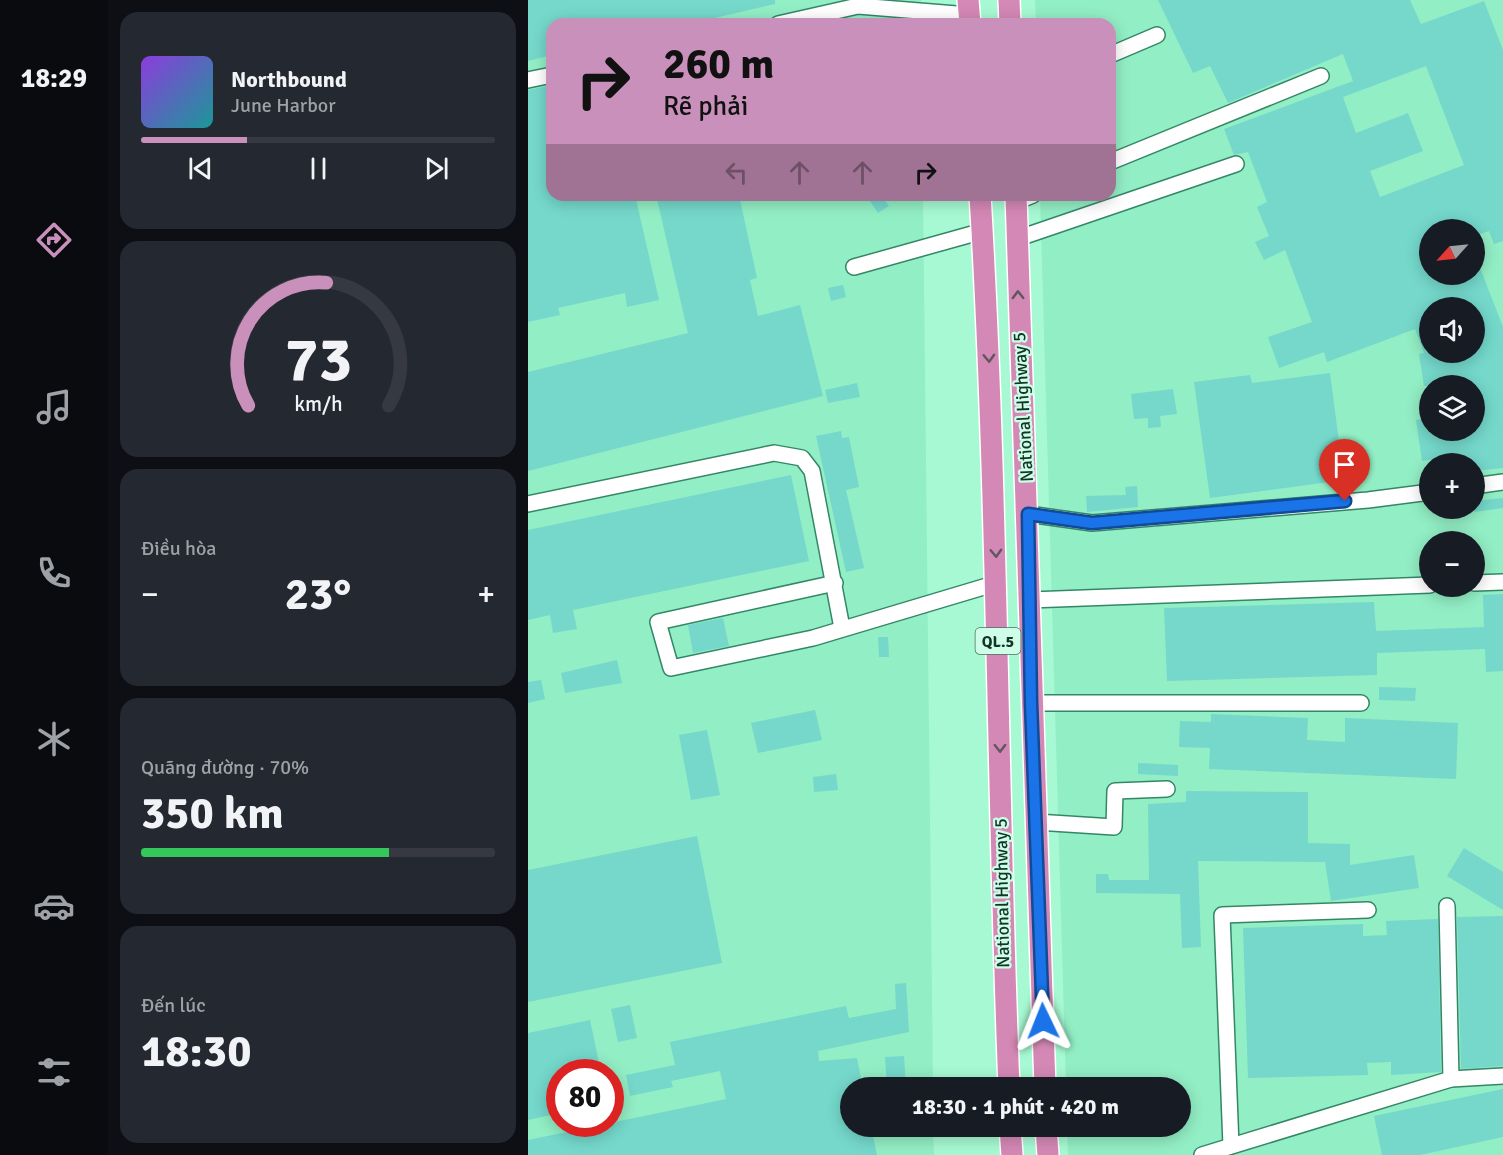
<!DOCTYPE html>
<html lang="vi">
<head>
<meta charset="utf-8">
<style>
	:root { --surface:#171b24; --page:#242831; --text:#f1f3f6; --muted:#9ea1a6; --line:#363941; --accent:#c890ba }
	body { margin:0; font-family:Signika,sans-serif; background:var(--page); color:var(--text); height:100vh; display:flex; flex-direction:column; font-size:22px; white-space:nowrap }
	* { box-sizing:border-box; margin:0 }
	p { font-size:20px; color:var(--muted) }
	.icon { flex:none; width:33px; height:33px; fill:none; stroke:currentColor; stroke-width:2; stroke-linecap:round; stroke-linejoin:round }
	.map { position:relative; flex:1; overflow:hidden }
	.drawer { display:flex; flex-direction:column; gap:12px; padding:12px; background:#0d0f14; width:420px }
	.drawer>* { flex:none }
	.top-card { position:absolute; left:18px; top:18px; width:570px; height:183px; border-radius:18px; box-shadow:0 3px 15px #0003; background:#c890ba; color:#111; overflow:hidden }
	.needle { width:39px; rotate:243deg }
	.fabs { position:absolute; left:891px; top:219px; display:grid; gap:12px }
	.fabs a { display:grid; place-items:center; width:66px; height:66px; border-radius:50%; background:var(--surface); box-shadow:0 3px 15px #0003; font-size:30px }
	.speed { position:absolute; left:18px; top:1059px; display:flex; gap:12px; font-size:30px; font-weight:700; text-align:center }
	.speed>* { display:grid; place-content:center; width:78px; height:78px; border-radius:50%; background:var(--surface); box-shadow:0 3px 15px #0003; line-height:1 }
	.speed .limit { border:9px solid #d22; background:#fff; color:#111 }
	.pin { position:absolute; display:grid; place-items:center; width:51px; height:51px; color:#fff; margin:-62px -26px; border-radius:50% 50% 50% 0; rotate:-45deg; box-shadow:0 0 6px #0007 }
	.pin .icon { rotate:45deg }
	.me { position:absolute; width:66px; margin:-33px; rotate:358deg; stroke-linejoin:round; filter:drop-shadow(0 0 4px #0008) }
	.turn { display:flex; align-items:center; gap:21px; height:126px; padding:0 18px; font-size:27px }
	.turn .icon { width:78px; height:78px; stroke-width:2.5 }
	.turn b { display:block; font-size:42px; line-height:51px }
	.lanes { display:flex; align-items:center; height:57px; padding:0 18px; background:#0003; justify-content:center; gap:30px; direction:ltr }
	.lanes .off { opacity:.35 }
	.big { font-size:45px; font-weight:700; line-height:1.1 }
	.drawer .widget { flex:1; display:flex; flex-direction:column; justify-content:center; gap:9px; min-width:0; padding:0 21px; border-radius:18px; background:var(--page) }
	.drawer .dial { align-items:center; gap:0 }
	.dial svg { height:156px; overflow:visible; fill:none; stroke:var(--line); stroke-width:7; stroke-linecap:round; text-anchor:middle }
	.dial text { fill:var(--text); stroke:none }
	.song { display:flex; align-items:center; gap:18px }
	.cover { width:72px; height:72px; border-radius:9px; background:linear-gradient(135deg,hsl(270 70% 55%),hsl(180 70% 35%)) }
	.played { height:6px; border-radius:3px; background:linear-gradient(90deg,var(--accent) 30%,var(--line) 30%) }
	.keys { display:flex; justify-content:space-around; direction:ltr }
	.heat { display:flex; justify-content:space-between; align-items:center; font-size:33px; direction:ltr }
	.charge { height:9px; border-radius:4px; background:linear-gradient(90deg,#34c759 70%,var(--line) 0) }
	.trip { position:absolute; left:312px; top:1077px; width:351px; height:60px; border-radius:30px; background:var(--surface); box-shadow:0 3px 15px #0003; font-weight:700; line-height:60px; text-align:center }
	main { display:flex; flex:1; min-height:0 }
	.menu { display:flex; flex-direction:column; width:108px; justify-content:space-around; align-items:center; background:#090b0e; color:var(--muted) }
	.menu .icon { width:42px; height:42px }
	.menu .active { color:var(--accent) }
	.menu b { font-size:27px; color:var(--text) }
	.map>svg:first-child { display:block }
</style>
</head>
<body>
<main>
<nav class="menu">
<b>18:29</b>
<svg class="icon active" aria-label="directions" viewBox="0 0 24 24"><path d="M12 3l9 9-9 9-9-9zM9 14v-3h6M13 9l2 2-2 2"/></svg>
<svg class="icon" aria-label="music" viewBox="0 0 24 24"><path d="M9 18V5l10-2v13"/><circle cx="6" cy="18" r="3"/><circle cx="16" cy="16" r="3"/></svg>
<svg class="icon" aria-label="phone" viewBox="0 0 24 24"><path d="M5 4h4l2 5-3 2q2 4 5 5l2-3 5 2v4C11 20 4 13 5 4z"/></svg>
<svg class="icon" aria-label="climate" viewBox="0 0 24 24"><path d="M12 3v18M4 7l16 10M4 17L20 7"/></svg>
<svg class="icon" aria-label="car" viewBox="0 0 24 24"><path d="M5 17H2v-5l4-1 3-4h7l3 4 3 1v5h-3M9 17h6M6 11h13"/><circle cx="7" cy="17" r="2"/><circle cx="17" cy="17" r="2"/></svg>
<svg class="icon" aria-label="filters" viewBox="0 0 24 24"><path d="M4 7h16M4 17h16"/><circle cx="9" cy="7" r="2"/><circle cx="15" cy="17" r="2"/></svg>
</nav>
<section class="drawer">
<div class="widget">
<div class="song"><i class="cover"></i><div><b>Northbound</b><p>June Harbor</p></div></div>
<div class="played"></div>
<div class="keys"><svg class="icon" aria-label="previous" viewBox="0 0 24 24"><path d="M18 5L8 12l10 7zM5 5v14"/></svg><svg class="icon" aria-label="pause" viewBox="0 0 24 24"><path d="M8 5v14M16 5v14"/></svg><svg class="icon" aria-label="next" viewBox="0 0 24 24"><path d="M6 5l10 7-10 7zM19 5v14"/></svg></div>
</div>
<div class="widget dial"><svg viewBox="0 0 100 80">
<path d="M14 69A42 42 0 1 1 86 69"/>
<path d="M14 69A42 42 0 0 1 54 6" stroke="#c890ba"/>
<text x="50" y="56" font-size="32" font-weight="700">73</text>
<text x="50" y="72" font-size="11">km/h</text>
</svg></div>
<div class="widget"><p>Điều hòa</p>
<div class="heat"><a>−</a><b class="big">23°</b><a>+</a></div>
</div>
<div class="widget"><p>Quãng đường · 70%</p><b class="big">350 km</b><div class="charge"></div></div>
<div class="widget"><p>Đến lúc</p><b class="big">18:30</b></div>
</section>
<div class="map">
<svg width="975" height="1155" viewBox="0 0 975 1155">
	<rect width="100%" height="100%" fill="#a6f9d3"/>
	<g fill="#92eec5" fill-rule="evenodd">
		<path d="M0 0H393V24H24V195H395L405 1087 322 1088V1126L405 1127 406 1155H0ZM32 1072H82V1124H32Z"/>
		<path d="M507 0H975V1155H540L539 1127 652 1126V1088L538 1087 512 195H582V24H508ZM902 230H946V274H902ZM902 308H946V352H902ZM902 386H946V430H902ZM902 464H946V508H902ZM902 542H946V586H902Z"/>
	</g>
	<g fill="#75d8cb" fill-rule="evenodd">
		<polygon points="0,0 247,0 247,4 161,24 24,24 24,55 0,61"/>
		<path d="M630 0H882L893 24 956 1 975 50V241L966 244 961 231 946 236V230H902V274H946L947 255 975 327V468L946 471V464H933L932 456 894 461 888 420 902 418V430H946V386H896L891 354 896 353 887 329 799 362 796 352 751 368 740 337 784 322 757 250 736 260 727 242 741 236 729 207 739 202 720 152 706 155 696 129 825 81 815 54 700 103 682 66 665 73ZM898 66 936 165 852 197 842 171 895 151 880 113 828 133 815 97ZM902 308H946V352H902Z"/>
		<polygon points="24,85 24,195 107,195 131,300 99,307 97,293 30,308 32,315 0,322 0,90"/>
		<polygon points="128,195 211,195 229,278 222,280 230,316 272,305 295,396 0,471 0,372 160,333"/>
		<polygon points="338,195 353,195 361,206 350,213"/>
		<polygon points="315,285 318,297 303,301 300,288"/>
		<polygon points="802,373 816,480 682,498 666,382 722,375 724,383"/>
		<polygon points="329,383 332,397 300,403 297,390"/>
		<polygon points="645,389 649,414 632,416 633,427 620,428 620,418 606,419 603,394"/>
		<polygon points="313,431 314,438 321,437 331,487 318,490 336,568 318,572 288,436"/>
		<polygon points="263,475 281,561 45,610 49,629 25,633 22,615 0,620 0,530"/>
		<polygon points="609,486 610,507 559,512 558,496 598,495 597,487"/>
		<polygon points="975,498 975,508 946,512 946,501"/>
		<polygon points="975,594 975,671 958,672 957,649 849,653 849,675 639,681 636,608 846,602 848,631 956,627 955,595"/>
		<polygon points="195,618 201,646 165,653 160,625"/>
		<polygon points="350,637 360,637 361,657 351,657"/>
		<polygon points="89,660 94,683 37,693 33,673"/>
		<polygon points="13,680 17,699 0,703 0,682"/>
		<polygon points="851,687 888,688 887,701 851,700"/>
		<polygon points="287,710 294,740 230,753 223,723"/>
		<polygon points="683,714 780,718 779,740 817,742 817,718 930,723 928,779 681,769 682,748 651,747 652,721 683,722"/>
		<polygon points="179,730 192,795 163,800 151,735"/>
		<polygon points="610,763 650,765 650,776 610,774"/>
		<polygon points="308,774 310,790 286,792 285,777"/>
		<polygon points="658,791 780,792 780,843 822,844 822,865 886,855 891,888 803,901 797,862 670,861 673,947 654,948 652,894 568,893 568,874 580,874 581,880 621,880 620,804 658,802"/>
		<polygon points="169,836 194,963 0,1002 0,870"/>
		<polygon points="936,848 975,872 975,910 919,876"/>
		<polygon points="975,916 975,1066 933,1069 929,917"/>
		<polygon points="910,919 913,1072 863,1075 863,1062 839,1063 840,1075 720,1078 715,928 835,924 835,936 859,935 858,921"/>
		<polygon points="378,983 381,1032 290,1051 291,1061 329,1058 335,1088 322,1088 322,1126 343,1126 349,1155 0,1155 0,1140 198,1099 192,1071 143,1081 145,1087 102,1096 98,1075 147,1065 142,1042 318,1006 321,1018 368,1009 367,984"/>
		<polygon points="102,1005 109,1038 90,1042 83,1009"/>
		<polygon points="62,1020 73,1072 32,1072 32,1113 0,1120 0,1033"/>
		<polygon points="376,1056 378,1088 359,1088 357,1057"/>
		<polygon points="975,1089 975,1137 892,1155 854,1155 846,1116"/>
	</g>
	<g fill="none" stroke-linecap="round" stroke-linejoin="round">
		<g stroke="#348766" stroke-width="18">
			<g id="minor">
				<polyline points="250,24 330,6 441,15"/>
				<polyline points="582,55 629,35"/>
				<polyline points="0,80 24,75"/>
				<polyline points="582,162 793,76"/>
				<polyline points="488,202 505,195"/>
				<polyline points="491,238 708,164"/>
				<polyline points="326,267 455,231"/>
				<polyline points="946,486 975,482"/>
				<polyline points="0,504 246,453 274,458 284,471 314,628"/>
				<polyline points="500,514 564,523 840,500 902,492"/>
				<polyline points="307,583 130,622 143,668 285,638 469,583"/>
				<polyline points="946,583 975,582"/>
				<polyline points="502,600 902,585"/>
				<polyline points="503,703 833,703"/>
				<polyline points="508,822 586,827 587,791 639,789"/>
				<polyline points="919,906 923,1079"/>
				<polyline points="703,1146 694,915 840,910"/>
				<polyline points="674,1155 923,1079 975,1076"/>
			</g>
		</g>
		<g stroke="#fff" stroke-width="24">
			<g id="highway">
				<polyline points="440,0 442,24"/>
				<polyline points="481,0 482,24"/>
				<path d="M452 195C470 492 469 790 481 1088"/>
				<polyline points="488,195 517,1088"/>
				<polyline points="482,1126 484,1155"/>
				<polyline points="518,1126 520,1155"/>
			</g>
		</g>
		<use href="#minor" stroke="#fff" stroke-width="15"/>
		<use href="#highway" stroke="#d488b5" stroke-width="21"/>
	</g>
	<defs><path id="oneway-chevron" d="M-2-3.5L2.5 0L-2 3.5" fill="none" stroke-width="1.6" stroke-linecap="round" stroke-linejoin="round" transform="scale(1.5)"/></defs>
	<g stroke="#605660">
		<use href="#oneway-chevron" transform="translate(490 295) rotate(-91)"/>
		<use href="#oneway-chevron" transform="translate(461 358) rotate(88)"/>
		<use href="#oneway-chevron" transform="translate(468 553) rotate(88)"/>
		<use href="#oneway-chevron" transform="translate(472 748) rotate(89)"/>
	</g>
	<g fill="none" stroke-linecap="round" stroke-linejoin="round">
		<g stroke="#114b97" stroke-width="15">
			<polyline id="route" points="515,1021 503,703 500,514 564,523 817,501"/>
		</g>
		<use href="#route" stroke="#1a73e8" stroke-width="10"/>
	</g>
	<g text-anchor="middle" stroke-width="4.5" stroke-linejoin="round" paint-order="stroke">
		<rect fill="#cefee7" stroke="#4b7161" stroke-width="1.5" x="447.5" y="628" width="45" height="26" rx="4.5"/>
		<g font-size="16" font-weight="bold" fill="#133527">
			<text x="470" y="647">QL.5</text>
		</g>
		<g font-size="18" fill="#133527" stroke="#cefee7">
			<text transform="translate(495 407) rotate(-93)" y="6">National Highway 5</text>
			<text transform="translate(474 893) rotate(-91)" y="6">National Highway 5</text>
		</g>
	</g>
</svg>
<div class="fabs">
<a><svg class="needle" viewBox="-14 -14 28 28"><path d="M0-13l5 13h-10z" fill="#e53935"/><path d="M0 13l5-13h-10z" fill="#9ea1a6"/></svg></a>
<a><svg class="icon" aria-label="sound" viewBox="0 0 24 24"><path d="M4 9h4l5-4v14l-5-4H4zM17 9q2 3 0 6"/></svg></a>
<a><svg class="icon" aria-label="layers" viewBox="0 0 24 24"><path d="M12 4l9 5-9 5-9-5zM3 14l9 5 9-5"/></svg></a>
<a>+</a>
<a>−</a>
</div>
<div class="speed"><div class="limit">80</div></div>
<div class="pin" style="left:817px;top:501px;background:#d93025"><svg class="icon" aria-label="arrive" viewBox="0 0 24 24"><path d="M6 21V4h12l-3 4 3 4H6"/></svg></div>
<svg class="me" style="left:515px;top:1021px" viewBox="-20 -20 40 40"><path d="M0-17L14 15 0 8-14 15z" fill="#1a73e8" stroke="#fff" stroke-width="4"/></svg>
<div class="trip">18:30 · 1 phút · 420 m</div>
<div class="top-card">
<div class="turn"><svg class="icon" aria-label="right" viewBox="0 0 24 24"><path d="M7 20v-9h11M14 6l5 5-5 5"/></svg><div><b>260 m</b>Rẽ phải</div></div>
<div class="lanes"><svg class="icon off" aria-label="left" viewBox="0 0 24 24"><path d="M17 20v-9H6M10 6l-5 5 5 5"/></svg><svg class="icon off" aria-label="ahead" viewBox="0 0 24 24"><path d="M12 20V5M6 11l6-6 6 6"/></svg><svg class="icon off" aria-label="ahead" viewBox="0 0 24 24"><path d="M12 20V5M6 11l6-6 6 6"/></svg><svg class="icon" aria-label="right" viewBox="0 0 24 24"><path d="M7 20v-9h11M14 6l5 5-5 5"/></svg></div>
</div>
</div>
</main>
</body>
</html>
